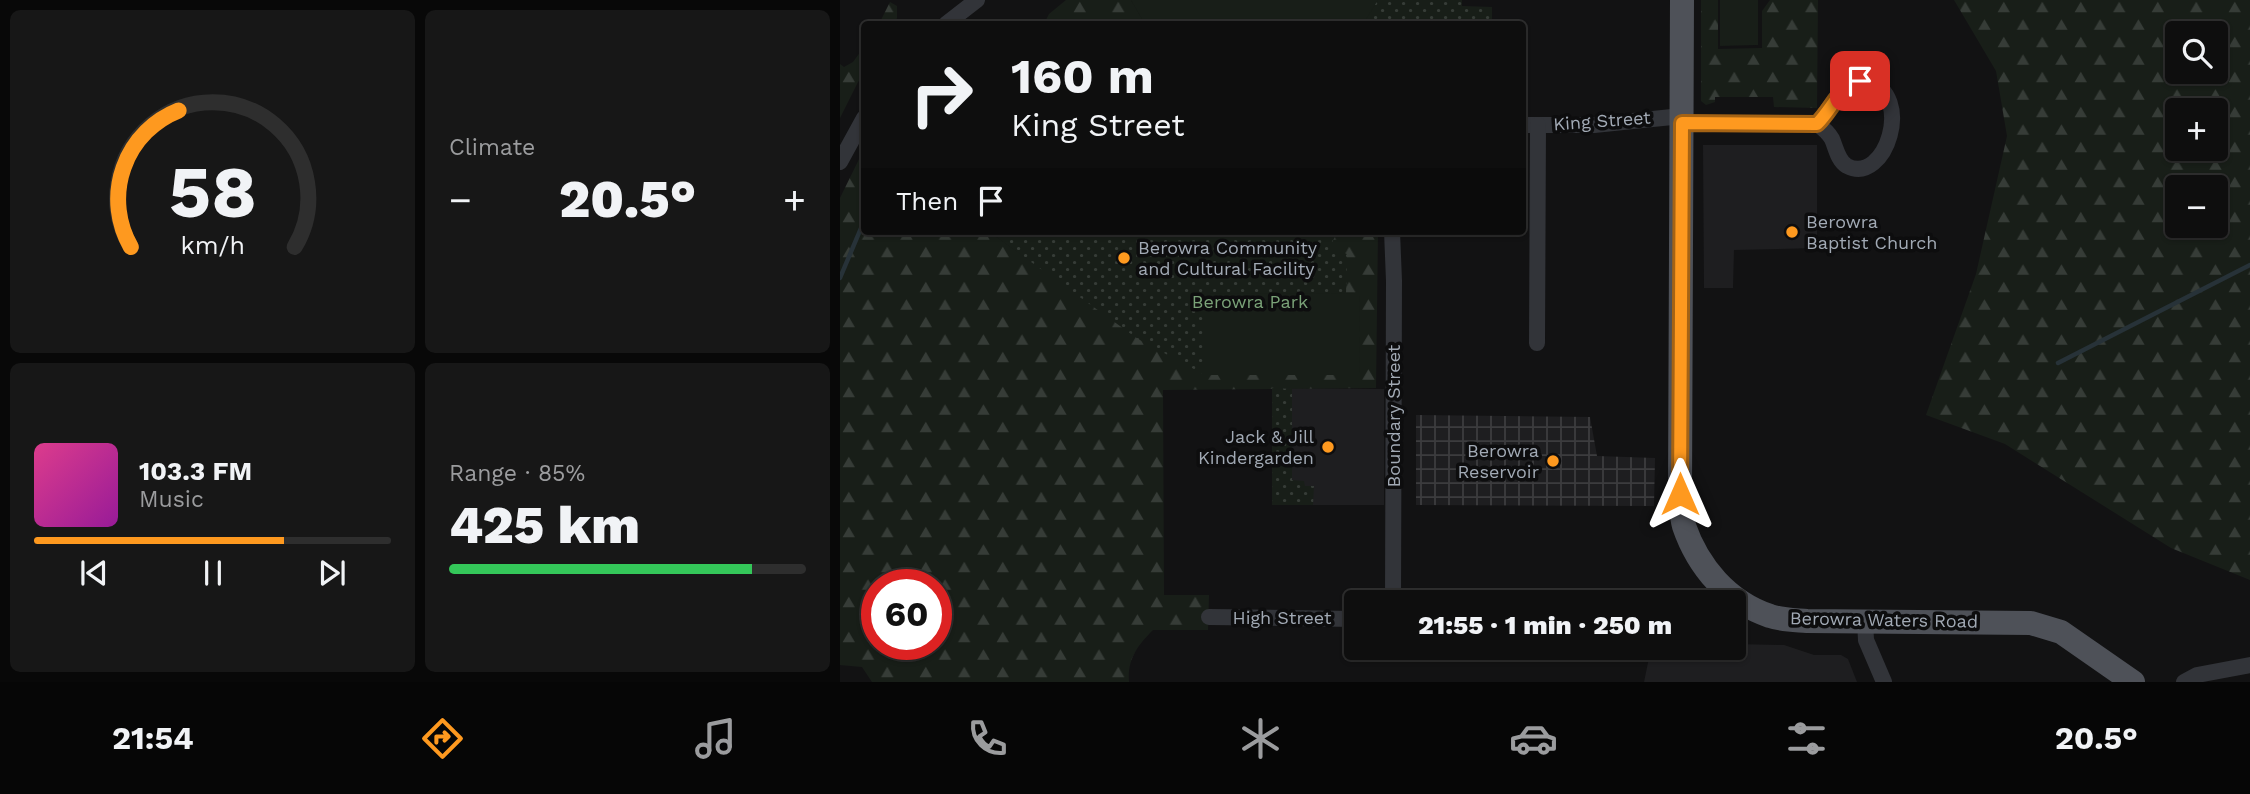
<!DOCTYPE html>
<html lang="en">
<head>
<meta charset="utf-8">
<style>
	:root { --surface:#0e0e0e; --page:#171717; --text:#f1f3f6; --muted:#9b9c9e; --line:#2e2e2e; --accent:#fe991f }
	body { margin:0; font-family:"Work Sans",sans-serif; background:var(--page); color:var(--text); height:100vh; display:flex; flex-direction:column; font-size:26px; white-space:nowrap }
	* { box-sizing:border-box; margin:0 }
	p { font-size:23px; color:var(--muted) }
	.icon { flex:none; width:38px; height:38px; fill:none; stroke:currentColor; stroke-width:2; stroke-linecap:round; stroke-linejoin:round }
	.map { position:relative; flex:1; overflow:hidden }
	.panel { display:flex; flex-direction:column; gap:10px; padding:10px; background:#080808; width:840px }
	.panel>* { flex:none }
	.hud { position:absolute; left:21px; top:21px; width:665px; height:214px; border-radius:7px; box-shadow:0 2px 5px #0004,0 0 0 2px var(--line); background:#0e0e0e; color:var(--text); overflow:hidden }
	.controls { position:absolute; left:1325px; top:21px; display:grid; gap:14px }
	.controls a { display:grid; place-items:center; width:63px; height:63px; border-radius:7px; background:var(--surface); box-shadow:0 2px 5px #0004,0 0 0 2px var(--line); font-size:35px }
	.speed { position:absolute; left:21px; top:569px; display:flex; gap:14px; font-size:35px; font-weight:700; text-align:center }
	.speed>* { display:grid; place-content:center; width:91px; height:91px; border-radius:50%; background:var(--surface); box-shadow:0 2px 5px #0004,0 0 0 2px var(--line); line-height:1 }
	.speed .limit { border:10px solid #d22; background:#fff; color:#111 }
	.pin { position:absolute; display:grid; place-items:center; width:60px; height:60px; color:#fff; margin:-30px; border-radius:14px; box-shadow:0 4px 10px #0006 }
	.me { position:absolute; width:77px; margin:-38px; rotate:0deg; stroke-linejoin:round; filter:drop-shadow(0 0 5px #0008) }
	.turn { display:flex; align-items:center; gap:24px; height:147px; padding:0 35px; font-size:32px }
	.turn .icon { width:91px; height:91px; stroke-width:2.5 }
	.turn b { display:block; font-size:49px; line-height:60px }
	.then { display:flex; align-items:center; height:66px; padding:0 35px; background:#0003; gap:14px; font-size:26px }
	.big { font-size:52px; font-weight:800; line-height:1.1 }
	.panel .tile { flex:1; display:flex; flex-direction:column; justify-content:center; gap:10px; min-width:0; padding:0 24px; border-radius:10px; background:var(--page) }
	.panel .dial { align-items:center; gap:0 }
	.dial svg { height:182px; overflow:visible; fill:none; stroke:var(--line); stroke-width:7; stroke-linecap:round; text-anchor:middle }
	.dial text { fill:var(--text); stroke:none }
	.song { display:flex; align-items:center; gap:21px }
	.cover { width:84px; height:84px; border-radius:10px; background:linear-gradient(135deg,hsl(330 70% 55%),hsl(300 70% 35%)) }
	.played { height:7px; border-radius:4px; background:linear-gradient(90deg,var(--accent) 70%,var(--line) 70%) }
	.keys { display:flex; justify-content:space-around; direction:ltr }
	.heat { display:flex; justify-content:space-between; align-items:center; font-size:38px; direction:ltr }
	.charge { height:10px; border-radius:5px; background:linear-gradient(90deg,#34c759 85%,var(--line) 0) }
	.panel .tiles { flex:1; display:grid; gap:10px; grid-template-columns:repeat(2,1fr) }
	.trip { position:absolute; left:504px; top:590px; width:402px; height:70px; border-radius:7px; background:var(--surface); box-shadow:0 2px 5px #0004,0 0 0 2px var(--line); font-weight:800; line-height:70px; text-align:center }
	.menu { display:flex; height:112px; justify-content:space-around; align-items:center; background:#060606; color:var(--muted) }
	.menu .icon { width:49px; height:49px }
	.menu .on { color:var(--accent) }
	.menu b { font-size:32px; color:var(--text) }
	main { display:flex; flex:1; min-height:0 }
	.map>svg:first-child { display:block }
</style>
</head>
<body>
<main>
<section class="panel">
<div class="tiles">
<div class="tile dial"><svg viewBox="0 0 100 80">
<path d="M14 69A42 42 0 1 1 86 69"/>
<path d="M14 69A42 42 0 0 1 35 9" stroke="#fe991f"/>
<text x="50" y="56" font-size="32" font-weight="700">58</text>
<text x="50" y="72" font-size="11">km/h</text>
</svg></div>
<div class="tile"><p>Climate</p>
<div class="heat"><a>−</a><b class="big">20.5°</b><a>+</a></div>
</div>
<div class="tile">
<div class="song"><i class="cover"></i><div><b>103.3 FM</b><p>Music</p></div></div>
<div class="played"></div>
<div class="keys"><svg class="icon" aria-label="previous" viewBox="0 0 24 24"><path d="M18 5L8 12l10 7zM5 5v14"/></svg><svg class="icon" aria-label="pause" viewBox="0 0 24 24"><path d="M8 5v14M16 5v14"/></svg><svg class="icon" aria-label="next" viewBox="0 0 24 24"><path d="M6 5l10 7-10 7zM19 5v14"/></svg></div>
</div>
<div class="tile"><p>Range · 85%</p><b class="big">425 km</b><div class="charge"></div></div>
</div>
</section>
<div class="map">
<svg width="1410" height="682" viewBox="0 0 1410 682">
	<defs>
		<pattern id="industrial-grid" width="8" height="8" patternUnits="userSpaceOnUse" patternTransform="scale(1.75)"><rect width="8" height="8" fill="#1e1e20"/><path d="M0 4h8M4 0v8" fill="none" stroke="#3c3c3e"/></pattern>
		<pattern id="forest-firs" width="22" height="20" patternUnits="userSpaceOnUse" patternTransform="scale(1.75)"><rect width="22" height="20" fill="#181e18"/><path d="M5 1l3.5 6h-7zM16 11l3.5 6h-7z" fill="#363c37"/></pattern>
		<pattern id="park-dots" width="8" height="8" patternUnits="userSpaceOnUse" patternTransform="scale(1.75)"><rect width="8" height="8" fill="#181e18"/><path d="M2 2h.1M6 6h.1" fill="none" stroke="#363c37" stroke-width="1.8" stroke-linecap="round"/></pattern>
	</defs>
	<rect width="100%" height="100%" fill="#121213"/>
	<g fill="#1e1e20">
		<polygon points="863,145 977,145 977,248 894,250 893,288 864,288"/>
		<polygon points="432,388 544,389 544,505 432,505"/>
		<polygon points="894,644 944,645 974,655 1001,655 1008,659 1017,682 804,682 811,648 894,648"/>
	</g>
	<polygon fill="url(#industrial-grid)" points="576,415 750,417 757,456 815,458 814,506 576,505"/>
	<g fill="url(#forest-firs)" fill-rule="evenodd">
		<polygon points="226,0 291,0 305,24 204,24 209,14"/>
		<polygon points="861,0 878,0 878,49 922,48 922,11 930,0 978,0 977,108 934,107 933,97 875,97 875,102 866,105 861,101"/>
		<path d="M1114 0H1410V580L1331 548 1165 444 1086 415 1136 274 1167 136 1156 71ZM1376 33V72H1337V33ZM1376 110V149H1337V110ZM1376 187V226H1337V187Z"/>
		<polygon points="50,2 57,6 57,18 54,24 39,24"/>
		<polygon points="24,47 24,74 18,82 0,118 0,64 4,67 13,62"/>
		<path d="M24 149V231H148L196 265 506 294 489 260 484 231H538L536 388 323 390 324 595H369L368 630H313C298 645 287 659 289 682H32L22 667 0 665V198ZM37 584H96V644H37Z"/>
	</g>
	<g fill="url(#park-dots)">
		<polygon points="291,0 622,0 622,6 652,7 652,24 305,24"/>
		<polygon points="148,231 498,231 489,248 507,254 506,293 520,294 519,375 365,375 298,339"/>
		<polygon points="432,388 452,389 452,480 464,481 465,486 474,486 473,505 432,505"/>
	</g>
	<g fill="#181e18">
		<polygon points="291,0 538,0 523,24 305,24"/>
		<polygon points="880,0 918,0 918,45 880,46"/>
		<polygon points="365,293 520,294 519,375 365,375"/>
	</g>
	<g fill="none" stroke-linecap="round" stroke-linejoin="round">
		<g stroke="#273238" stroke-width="4.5">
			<polyline points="0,278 24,221"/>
			<polyline points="1218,363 1410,265"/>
		</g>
		<g stroke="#323439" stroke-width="16">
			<polyline points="106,24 137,0"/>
			<path d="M842 123 977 124C983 128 988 132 992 139 996 148 998 161 1007 166 1046 186 1075 93 1027 82 1021 81 1012 81 1007 85 995 95 988 112 977 124"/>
			<polyline points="682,125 754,125 842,116"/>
			<polyline points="0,162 24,118"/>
			<polyline points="552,231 554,281 553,602"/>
			<polyline points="697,343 698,125"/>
			<polyline points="865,602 880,586"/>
			<polyline points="369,617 516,619"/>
			<polyline points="1025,621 1026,640 1044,682"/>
			<polyline points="1344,682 1357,675 1410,665"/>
		</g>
		<path stroke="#4e5158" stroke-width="24" d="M842 0 840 494C841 504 841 516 844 526 858 567 888 602 930 616 941 620 955 620 967 621L1191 623 1221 632 1293 682"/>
	</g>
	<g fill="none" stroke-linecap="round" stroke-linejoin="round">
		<g stroke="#a56314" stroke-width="18">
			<path id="route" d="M840 494 842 123 977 124C993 108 999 87 1020 81"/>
		</g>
		<use href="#route" stroke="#fe991f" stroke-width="12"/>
	</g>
	<g fill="#fe991f" stroke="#0d0d0e" stroke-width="2.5">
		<circle cx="952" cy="232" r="7"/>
		<circle cx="284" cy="258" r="7"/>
		<circle cx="488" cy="447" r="7"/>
		<circle cx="713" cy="461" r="7"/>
	</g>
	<g text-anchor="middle" stroke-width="7" stroke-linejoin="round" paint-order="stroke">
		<g font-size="18" fill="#a2aab5" stroke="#0d0d0e">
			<text transform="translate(762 121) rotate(-4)" y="6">King Street</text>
			<text transform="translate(554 416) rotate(-90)" y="6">Boundary Street</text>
			<text x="442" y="624">High Street</text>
			<text transform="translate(1044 620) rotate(1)" y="6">Berowra Waters Road</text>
		</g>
		<g font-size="18" fill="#a2aab5" stroke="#0d0d0e" text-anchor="start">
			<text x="966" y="228">Berowra<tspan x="966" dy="21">Baptist Church</tspan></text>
			<text x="298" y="254">Berowra Community<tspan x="298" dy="21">and Cultural Facility</tspan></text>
			<text x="474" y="443" text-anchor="end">Jack &amp; Jill<tspan x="474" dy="21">Kindergarden</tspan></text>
			<text x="699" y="457" text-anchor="end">Berowra<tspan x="699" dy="21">Reservoir</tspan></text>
		</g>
		<g font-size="18" fill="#7aa278" stroke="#0d0d0e">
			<text x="410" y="308">Berowra Park</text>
		</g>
	</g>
</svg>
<div class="controls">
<a><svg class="icon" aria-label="search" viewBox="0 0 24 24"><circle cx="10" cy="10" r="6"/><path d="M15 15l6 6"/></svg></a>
<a>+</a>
<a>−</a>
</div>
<div class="speed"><div class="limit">60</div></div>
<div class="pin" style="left:1020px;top:81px;background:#d93025"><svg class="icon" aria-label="arrive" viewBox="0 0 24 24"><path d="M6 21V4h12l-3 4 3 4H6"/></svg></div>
<svg class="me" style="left:840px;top:494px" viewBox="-20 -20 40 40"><path d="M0-17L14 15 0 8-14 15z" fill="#fe991f" stroke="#fff" stroke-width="4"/></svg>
<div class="trip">21:55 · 1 min · 250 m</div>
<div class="hud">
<div class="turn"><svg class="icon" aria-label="right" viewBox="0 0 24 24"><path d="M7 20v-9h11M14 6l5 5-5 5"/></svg><div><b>160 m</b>King Street</div></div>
<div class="then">Then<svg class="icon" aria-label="arrive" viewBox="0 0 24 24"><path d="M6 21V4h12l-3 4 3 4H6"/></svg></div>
</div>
</div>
</main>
<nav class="menu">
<b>21:54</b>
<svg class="icon on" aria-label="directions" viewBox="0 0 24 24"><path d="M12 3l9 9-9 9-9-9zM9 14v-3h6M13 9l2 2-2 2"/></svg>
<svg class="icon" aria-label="music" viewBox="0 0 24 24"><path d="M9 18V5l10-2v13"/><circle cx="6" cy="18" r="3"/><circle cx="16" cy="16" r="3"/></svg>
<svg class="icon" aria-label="phone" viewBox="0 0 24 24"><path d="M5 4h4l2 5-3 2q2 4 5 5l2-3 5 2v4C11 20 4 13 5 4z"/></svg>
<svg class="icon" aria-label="climate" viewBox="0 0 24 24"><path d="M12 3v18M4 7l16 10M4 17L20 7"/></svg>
<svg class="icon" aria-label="car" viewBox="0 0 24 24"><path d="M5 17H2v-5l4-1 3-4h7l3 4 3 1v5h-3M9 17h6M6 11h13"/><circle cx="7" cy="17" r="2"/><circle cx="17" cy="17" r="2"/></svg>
<svg class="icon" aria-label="filters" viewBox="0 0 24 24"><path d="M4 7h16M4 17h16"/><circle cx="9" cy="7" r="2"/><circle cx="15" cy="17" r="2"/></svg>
<b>20.5°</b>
</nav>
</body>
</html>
